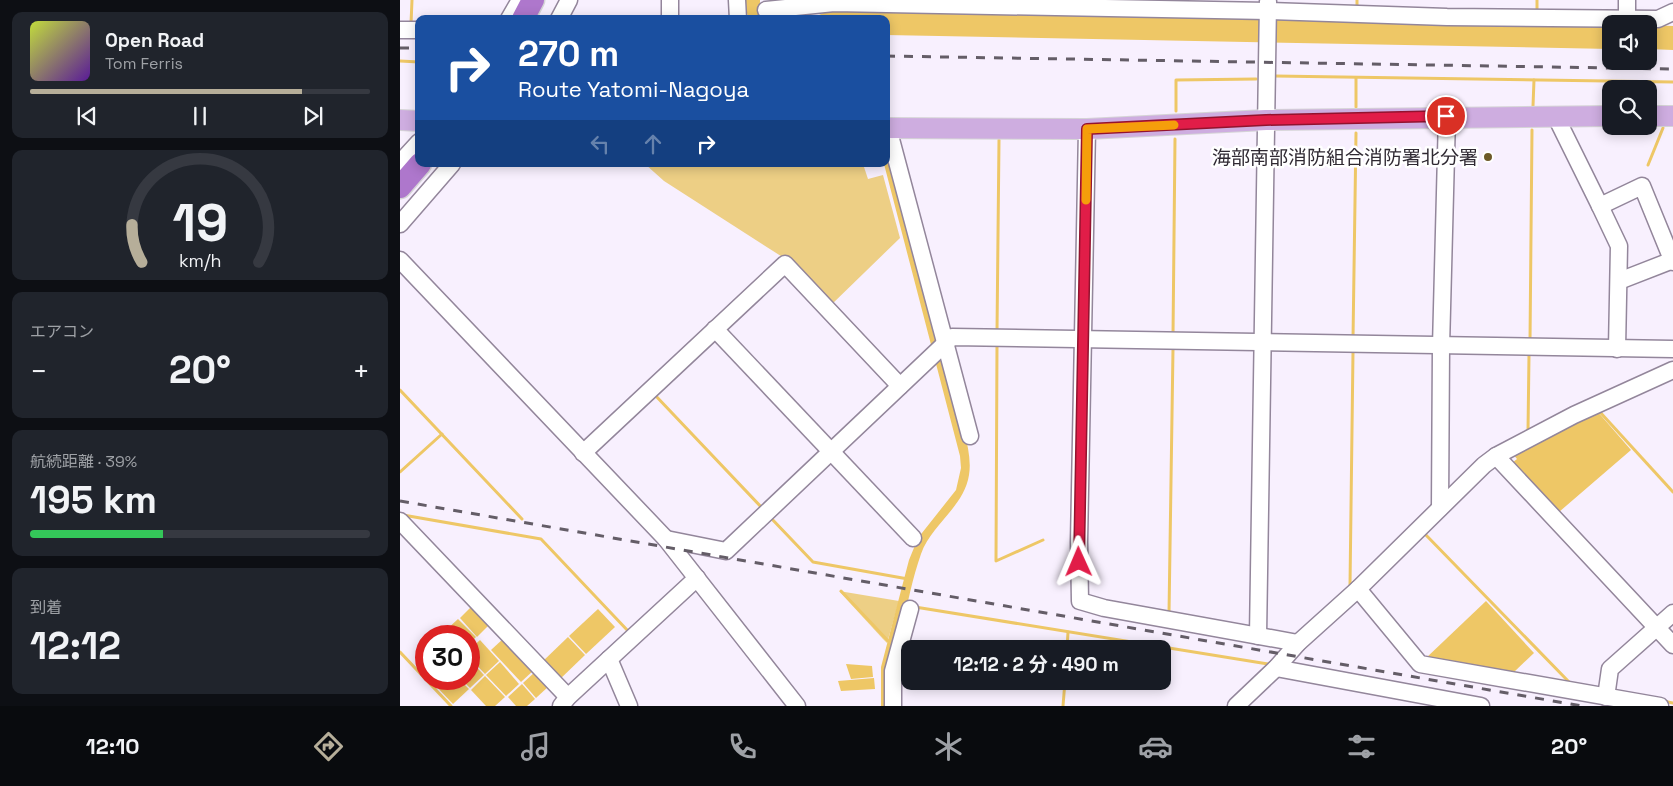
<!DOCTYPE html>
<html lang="ja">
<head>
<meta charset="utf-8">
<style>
	:root { --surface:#171b24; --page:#20242c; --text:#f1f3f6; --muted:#9ea1a6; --line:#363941; --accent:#b6ae99 }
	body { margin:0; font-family:"Space Grotesk","Noto Sans JP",sans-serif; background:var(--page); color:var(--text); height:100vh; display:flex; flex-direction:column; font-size:19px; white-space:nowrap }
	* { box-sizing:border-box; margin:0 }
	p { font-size:16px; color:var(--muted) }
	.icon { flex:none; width:28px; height:28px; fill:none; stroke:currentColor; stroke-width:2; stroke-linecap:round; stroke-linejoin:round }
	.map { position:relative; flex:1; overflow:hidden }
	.panel { display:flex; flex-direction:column; gap:12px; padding:12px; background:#0d0f14; width:400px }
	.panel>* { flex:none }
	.hud { position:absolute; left:15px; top:15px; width:475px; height:152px; border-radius:10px; box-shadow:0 2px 12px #0003; background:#1a4fa0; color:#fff; overflow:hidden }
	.tools { position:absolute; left:1202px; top:15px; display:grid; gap:10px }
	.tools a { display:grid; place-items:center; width:55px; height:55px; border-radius:10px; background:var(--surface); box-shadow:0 2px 12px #0003; font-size:25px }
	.speed { position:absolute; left:15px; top:625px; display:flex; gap:10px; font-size:25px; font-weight:700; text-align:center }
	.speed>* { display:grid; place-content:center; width:65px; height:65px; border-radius:50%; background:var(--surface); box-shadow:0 2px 12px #0003; line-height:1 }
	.speed .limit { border:8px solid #d22; background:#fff; color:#111 }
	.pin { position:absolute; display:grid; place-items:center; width:42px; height:42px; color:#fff; margin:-21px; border:2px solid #fff; border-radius:50%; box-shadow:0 1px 5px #0007 }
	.me { position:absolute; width:55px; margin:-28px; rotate:359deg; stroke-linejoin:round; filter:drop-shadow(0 0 4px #0008) }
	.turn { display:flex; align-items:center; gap:18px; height:105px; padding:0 20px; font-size:22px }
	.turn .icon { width:65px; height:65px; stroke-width:2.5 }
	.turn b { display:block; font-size:35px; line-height:42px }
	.lanes { display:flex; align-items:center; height:48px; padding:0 20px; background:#0003; justify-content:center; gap:25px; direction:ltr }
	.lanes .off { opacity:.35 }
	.big { font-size:38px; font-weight:700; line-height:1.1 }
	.panel .tile { flex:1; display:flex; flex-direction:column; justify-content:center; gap:8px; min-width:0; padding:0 18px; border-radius:10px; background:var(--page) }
	.panel .dial { align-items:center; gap:0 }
	.dial svg { height:130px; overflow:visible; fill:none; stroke:var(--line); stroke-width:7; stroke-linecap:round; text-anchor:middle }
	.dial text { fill:var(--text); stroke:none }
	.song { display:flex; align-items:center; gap:15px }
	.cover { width:60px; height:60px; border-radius:8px; background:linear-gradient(135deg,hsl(70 70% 55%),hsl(270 70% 35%)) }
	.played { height:5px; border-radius:2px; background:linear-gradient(90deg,var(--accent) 80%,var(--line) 80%) }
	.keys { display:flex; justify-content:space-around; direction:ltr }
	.heat { display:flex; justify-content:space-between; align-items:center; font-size:28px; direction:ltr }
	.charge { height:8px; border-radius:4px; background:linear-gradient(90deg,#34c759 39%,var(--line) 0) }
	.trip { position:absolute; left:501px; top:640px; width:270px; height:50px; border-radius:10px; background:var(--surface); box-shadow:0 2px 12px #0003; font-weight:700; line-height:50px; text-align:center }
	.tab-bar { display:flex; height:80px; justify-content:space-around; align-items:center; background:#090b0e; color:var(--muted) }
	.tab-bar .icon { width:35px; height:35px }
	.tab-bar .active { color:var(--accent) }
	.tab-bar b { font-size:22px; color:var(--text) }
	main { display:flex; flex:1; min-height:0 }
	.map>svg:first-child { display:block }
</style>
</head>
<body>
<main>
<section class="panel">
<div class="tile">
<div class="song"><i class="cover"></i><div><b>Open Road</b><p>Tom Ferris</p></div></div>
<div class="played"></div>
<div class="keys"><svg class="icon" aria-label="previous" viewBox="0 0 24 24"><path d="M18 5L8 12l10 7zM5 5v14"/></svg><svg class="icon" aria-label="pause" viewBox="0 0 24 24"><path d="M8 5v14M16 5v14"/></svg><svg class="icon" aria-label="next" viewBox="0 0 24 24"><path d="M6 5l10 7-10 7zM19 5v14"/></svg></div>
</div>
<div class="tile dial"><svg viewBox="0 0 100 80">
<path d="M14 69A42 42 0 1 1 86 69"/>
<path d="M14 69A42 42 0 0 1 8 46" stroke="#b6ae99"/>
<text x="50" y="56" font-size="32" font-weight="700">19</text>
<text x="50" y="72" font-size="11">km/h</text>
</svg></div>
<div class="tile"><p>エアコン</p>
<div class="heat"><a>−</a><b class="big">20°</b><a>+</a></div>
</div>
<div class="tile"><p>航続距離 · 39%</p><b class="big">195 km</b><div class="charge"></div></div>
<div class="tile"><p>到着</p><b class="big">12:12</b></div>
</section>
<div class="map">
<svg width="1273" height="706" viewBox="0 0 1273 706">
	<rect width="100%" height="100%" fill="#f8f0fe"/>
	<g fill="#edcf85">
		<polygon points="245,164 463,164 468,179 483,175 500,238 429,307 384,258 264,181"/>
		<polygon points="439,591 499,601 487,643 483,639"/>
	</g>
	<g fill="#eec766">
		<polygon points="345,0 360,0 360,11 366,16 417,16 431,9 1211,25 1211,49 486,35 486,19 348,19"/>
		<polygon points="1249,25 1273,26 1273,50 1249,49"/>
		<path d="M486 142C509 227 533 312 554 397 560 421 573 451 569 475 564 507 531 525 521 554 504 603 499 656 490 706H481V667L509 560 518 538 556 490 561 468 560 456 484 164H486Z"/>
		<polygon points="1197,411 1231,450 1159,512 1112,463 1117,459 1113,454"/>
		<polygon points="1086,601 1134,653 1113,673 1025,659"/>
		<polygon points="73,605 91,623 77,637 60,618"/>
		<polygon points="198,609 215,627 186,654 169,636"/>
		<polygon points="58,619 76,637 69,644 69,636 48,636 44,632"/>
		<polygon points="168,637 185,655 158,681 141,663"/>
		<polygon points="104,638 134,670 121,682 91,650"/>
		<polygon points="80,640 99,661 85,674 69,657 69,650"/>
		<polygon points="69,659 84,675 70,688 61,679 69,679"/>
		<polygon points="100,662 119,684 106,696 86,675"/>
		<polygon points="446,664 472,666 473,677 451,679"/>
		<polygon points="136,671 149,686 136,698 123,683"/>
		<polygon points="85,676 105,697 95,706 86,706 71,690"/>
		<polygon points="474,678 475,689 441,691 438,681"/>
		<polygon points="38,679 59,679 69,689 53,704 33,683"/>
		<polygon points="122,684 135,699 127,706 116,706 108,697"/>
	</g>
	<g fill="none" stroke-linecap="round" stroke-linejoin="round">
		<g stroke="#eec766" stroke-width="3">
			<polyline points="957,7 957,0"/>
			<polyline points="1137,10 1137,0"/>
			<polyline points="11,24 12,0"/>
			<polyline points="0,61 19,62"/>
			<polyline points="875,76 1273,82"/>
			<polyline points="1133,106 1134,80"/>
			<polyline points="956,107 956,78"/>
			<polyline points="776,111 776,80 856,79"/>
			<polyline points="1248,165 1263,128"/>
			<polyline points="597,332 599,140"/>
			<polyline points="773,336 775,139"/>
			<polyline points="953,339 956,133"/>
			<polyline points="1130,341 1132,130"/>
			<polyline points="597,344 596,561 643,540"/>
			<polyline points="0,390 122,519"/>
			<polyline points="254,394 363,509"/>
			<polyline points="1199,411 1273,492"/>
			<polyline points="1128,431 1129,355"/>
			<polyline points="0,472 42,434"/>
			<polyline points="3,515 141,539 229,632"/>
			<polyline points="370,517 413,562 508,579"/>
			<polyline points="1024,533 1170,683"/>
			<polyline points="950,586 953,352"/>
			<polyline points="441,591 491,644"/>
			<polyline points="515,607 868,664"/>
			<polyline points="769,614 773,349"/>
			<polyline points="667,649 668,632"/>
			<polyline points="0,652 51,706"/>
			<polyline points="1263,701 1273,703"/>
			<polyline points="663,706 665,681"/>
		</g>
		<g stroke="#93869b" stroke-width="19">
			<g id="minor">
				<polyline points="337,0 338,19"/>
				<polyline points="366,10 434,3 868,11 1047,17 1258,19 1273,12"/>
				<polyline points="1227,18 1227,0"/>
				<polyline points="109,19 120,0"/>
				<polyline points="159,19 169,0"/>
				<polyline points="270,19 270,0"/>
				<polyline points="0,30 19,30"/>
				<polyline points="1156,117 1200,206 1242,186 1273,262"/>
				<polyline points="488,128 570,436"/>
				<polyline points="687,129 679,542 680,601 704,608 898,643"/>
				<polyline points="0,163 19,142"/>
				<polyline points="1200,206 1219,246 1217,349"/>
				<polyline points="0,224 52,164"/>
				<polyline points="0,260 266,539 397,706"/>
				<polyline points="1219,281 1273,260"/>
				<polyline points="315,329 513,538"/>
				<polyline points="183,453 385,264 500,386"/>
				<polyline points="1096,456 1273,645"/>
				<polyline points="1040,508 1041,347 1047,116"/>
				<polyline points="0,521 168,697"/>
				<polyline points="266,539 326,551 552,337 1273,349"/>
				<polyline points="958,589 1020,664 1260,706"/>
				<polyline points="858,636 868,2"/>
				<polyline points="209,659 229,706"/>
				<polyline points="876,668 1081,706"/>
				<polyline points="1206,697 1210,669 1273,613"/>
				<polyline points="161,706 168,697 297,578"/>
				<polyline points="493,706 493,671 510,609"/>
				<polyline points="836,706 876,668 898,643 958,589 1084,465 1096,456 1174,415 1273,370"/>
			</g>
		</g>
		<g stroke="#d5d4d6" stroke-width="22">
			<g id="major">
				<polyline points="1249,116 1273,116"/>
				<polyline points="0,120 19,121"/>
				<polyline points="486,128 687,129 866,120 1211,116"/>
			</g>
		</g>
		<g stroke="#d5d4d6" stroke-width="25">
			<g id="highway">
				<polyline points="123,19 133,0"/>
				<polyline points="0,187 20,164"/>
			</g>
		</g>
		<use href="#minor" stroke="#fff" stroke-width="16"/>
		<use href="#major" stroke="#ceade0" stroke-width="20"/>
		<use href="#highway" stroke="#ae77cc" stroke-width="22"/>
		<g stroke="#645d67" stroke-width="3" stroke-dasharray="9 9" stroke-linecap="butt">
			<polyline points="0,48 19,48"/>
			<polyline points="486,56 1273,69"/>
			<polyline points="0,501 1182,706"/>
		</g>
	</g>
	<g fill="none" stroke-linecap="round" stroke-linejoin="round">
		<g stroke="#92132f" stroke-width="12">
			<polyline id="route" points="679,562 687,129 866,120 1046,116"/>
		</g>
		<use href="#route" stroke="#e11d48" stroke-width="9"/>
		<polyline stroke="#f59e0b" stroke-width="9" points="686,200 687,129 774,125"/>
	</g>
	<circle fill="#6d5928" stroke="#fff" stroke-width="2" cx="1088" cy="157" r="5"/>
	<g text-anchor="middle" stroke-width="5" stroke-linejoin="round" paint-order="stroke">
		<g font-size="19" fill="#2f2932" stroke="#fff" text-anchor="end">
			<text x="1078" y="164">海部南部消防組合消防署北分署</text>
		</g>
	</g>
</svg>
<div class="tools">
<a><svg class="icon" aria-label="sound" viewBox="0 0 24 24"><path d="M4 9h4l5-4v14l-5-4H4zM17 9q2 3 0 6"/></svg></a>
<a><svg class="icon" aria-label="search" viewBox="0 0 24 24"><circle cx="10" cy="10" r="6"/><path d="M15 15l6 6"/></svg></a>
</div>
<div class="speed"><div class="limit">30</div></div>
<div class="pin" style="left:1046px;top:116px;background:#d93025"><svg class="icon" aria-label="arrive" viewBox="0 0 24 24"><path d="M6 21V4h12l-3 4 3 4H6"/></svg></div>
<svg class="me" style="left:679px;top:562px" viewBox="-20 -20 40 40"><path d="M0-17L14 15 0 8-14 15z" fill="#e11d48" stroke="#fff" stroke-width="4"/></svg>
<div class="trip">12:12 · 2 分 · 490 m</div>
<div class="hud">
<div class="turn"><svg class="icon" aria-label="right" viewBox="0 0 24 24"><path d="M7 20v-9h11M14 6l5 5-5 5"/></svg><div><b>270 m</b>Route Yatomi-Nagoya</div></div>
<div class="lanes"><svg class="icon off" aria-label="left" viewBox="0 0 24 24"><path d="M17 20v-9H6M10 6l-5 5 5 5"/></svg><svg class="icon off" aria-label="ahead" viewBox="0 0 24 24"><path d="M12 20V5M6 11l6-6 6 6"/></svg><svg class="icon" aria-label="right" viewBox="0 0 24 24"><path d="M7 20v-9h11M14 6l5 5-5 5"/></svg></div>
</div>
</div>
</main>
<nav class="tab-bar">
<b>12:10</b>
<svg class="icon active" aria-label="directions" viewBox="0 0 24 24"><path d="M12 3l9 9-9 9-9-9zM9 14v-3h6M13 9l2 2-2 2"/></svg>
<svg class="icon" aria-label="music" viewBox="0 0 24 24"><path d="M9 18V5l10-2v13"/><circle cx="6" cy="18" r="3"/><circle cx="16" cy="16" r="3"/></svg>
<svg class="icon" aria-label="phone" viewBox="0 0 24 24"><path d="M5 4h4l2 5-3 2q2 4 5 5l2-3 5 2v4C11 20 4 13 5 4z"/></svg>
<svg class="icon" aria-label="climate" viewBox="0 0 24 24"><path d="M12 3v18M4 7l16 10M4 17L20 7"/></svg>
<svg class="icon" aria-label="car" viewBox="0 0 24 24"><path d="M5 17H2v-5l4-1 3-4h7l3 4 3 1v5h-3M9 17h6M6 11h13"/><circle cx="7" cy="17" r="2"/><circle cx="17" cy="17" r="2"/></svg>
<svg class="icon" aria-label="filters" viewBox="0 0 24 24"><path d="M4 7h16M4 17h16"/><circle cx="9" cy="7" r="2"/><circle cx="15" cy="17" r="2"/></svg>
<b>20°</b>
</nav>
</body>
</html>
